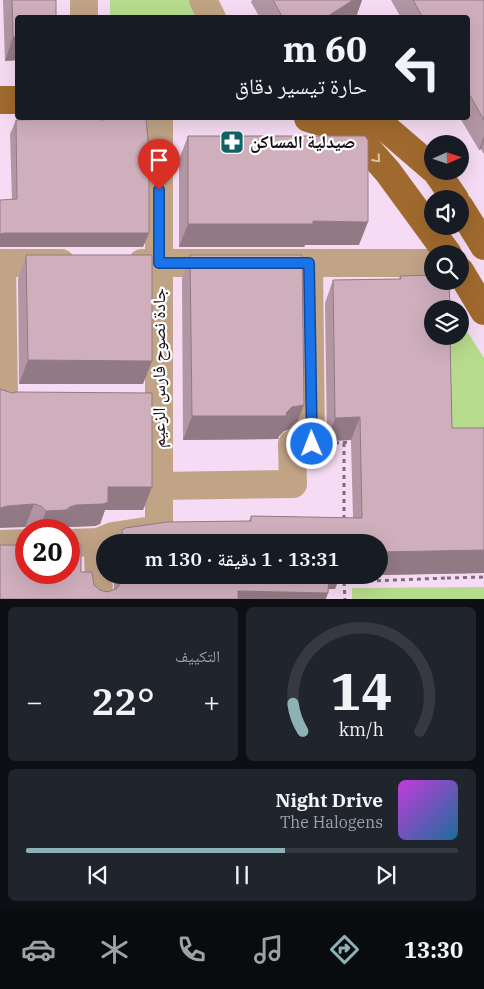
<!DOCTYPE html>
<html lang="ar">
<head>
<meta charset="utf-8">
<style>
	:root { --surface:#171b24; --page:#20242c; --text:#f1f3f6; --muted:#9ea1a6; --line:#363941; --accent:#8db2b5 }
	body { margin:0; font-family:"IBM Plex Serif","Noto Naskh Arabic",serif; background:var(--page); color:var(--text); direction:rtl; height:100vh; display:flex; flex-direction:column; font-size:19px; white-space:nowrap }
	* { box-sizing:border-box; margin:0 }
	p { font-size:16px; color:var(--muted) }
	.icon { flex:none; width:28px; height:28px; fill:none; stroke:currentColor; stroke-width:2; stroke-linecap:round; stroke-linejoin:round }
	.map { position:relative; height:599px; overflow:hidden; direction:ltr }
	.sheet { display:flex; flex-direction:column; gap:8px; padding:8px; background:#0d0f14; flex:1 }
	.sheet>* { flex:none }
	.hud { position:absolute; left:15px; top:15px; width:455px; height:105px; border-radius:5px; box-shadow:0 5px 20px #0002; direction:rtl; background:#171b24; color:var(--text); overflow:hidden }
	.needle { width:32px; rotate:87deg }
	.tools { position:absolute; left:424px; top:135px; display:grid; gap:10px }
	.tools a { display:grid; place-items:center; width:45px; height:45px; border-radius:50%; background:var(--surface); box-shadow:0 5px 20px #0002; font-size:25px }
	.speed { position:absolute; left:15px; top:519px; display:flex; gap:10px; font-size:25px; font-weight:700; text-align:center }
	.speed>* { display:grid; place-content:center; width:65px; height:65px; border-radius:50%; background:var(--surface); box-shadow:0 5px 20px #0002; line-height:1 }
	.speed .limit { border:8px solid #d22; background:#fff; color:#111 }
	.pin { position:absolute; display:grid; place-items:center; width:42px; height:42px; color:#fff; margin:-51px -21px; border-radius:50% 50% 50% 0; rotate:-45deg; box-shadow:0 0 5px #0007 }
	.pin .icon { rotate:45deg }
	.me { position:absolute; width:55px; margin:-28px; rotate:359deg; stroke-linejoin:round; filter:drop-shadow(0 0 4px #0008) }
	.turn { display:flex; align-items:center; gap:18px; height:105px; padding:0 20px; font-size:22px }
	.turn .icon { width:65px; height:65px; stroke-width:2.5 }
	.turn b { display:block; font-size:35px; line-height:42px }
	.big { font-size:38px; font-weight:600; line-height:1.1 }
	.sheet .card { flex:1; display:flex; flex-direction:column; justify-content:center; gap:8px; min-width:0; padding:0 18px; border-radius:8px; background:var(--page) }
	.sheet .dial { align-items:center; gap:0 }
	.dial svg { height:130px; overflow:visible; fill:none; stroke:var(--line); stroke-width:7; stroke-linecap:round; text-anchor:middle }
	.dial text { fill:var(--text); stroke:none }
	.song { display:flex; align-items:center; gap:15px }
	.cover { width:60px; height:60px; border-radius:8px; background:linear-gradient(135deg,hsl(290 70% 55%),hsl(200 70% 35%)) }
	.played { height:5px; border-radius:2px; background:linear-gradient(90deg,var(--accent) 60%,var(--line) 60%) }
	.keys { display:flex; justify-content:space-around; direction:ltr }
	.heat { display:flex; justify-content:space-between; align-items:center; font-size:28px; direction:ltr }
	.sheet .tiles { flex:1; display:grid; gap:8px; grid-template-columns:1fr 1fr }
	.card:last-child { grid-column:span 2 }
	.trip { position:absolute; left:96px; top:534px; width:292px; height:50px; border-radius:25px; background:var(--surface); box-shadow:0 5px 20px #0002; font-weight:600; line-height:50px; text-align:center; direction:rtl }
	.tab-bar { display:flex; height:80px; justify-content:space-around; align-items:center; background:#090b0e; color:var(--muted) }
	.tab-bar .icon { width:35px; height:35px }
	.tab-bar .current { color:var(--accent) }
	.tab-bar b { font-size:22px; color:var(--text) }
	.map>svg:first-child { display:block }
</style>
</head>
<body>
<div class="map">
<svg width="484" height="599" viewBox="0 0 484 599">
	<rect width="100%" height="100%" fill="#f5dbf3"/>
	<g fill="#b7db8c">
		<polygon points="110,0 197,0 208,17 110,17"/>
		<polygon points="460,320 484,358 484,437 451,439 449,336 460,336"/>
		<polygon points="484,587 484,599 352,599 352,588"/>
	</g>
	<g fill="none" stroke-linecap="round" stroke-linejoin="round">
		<g stroke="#7e6d7d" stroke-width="3" stroke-dasharray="4 4" stroke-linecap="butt">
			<polyline points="335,443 353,442"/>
			<polyline points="344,443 344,522"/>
			<polyline points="447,570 447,578 484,577"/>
			<polyline points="344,575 344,582 447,578"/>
			<polyline points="344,582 345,599"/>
		</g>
		<g stroke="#c1a386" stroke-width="28">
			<polyline points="203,0 212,18"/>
			<polyline points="84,18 84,0"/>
			<polyline points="0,263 61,263"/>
			<polyline points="2,263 4,400"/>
			<polyline points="142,263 432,263"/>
			<polyline points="159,486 293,484 292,444 311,444 309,263"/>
			<polyline points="98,542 99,599"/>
			<polyline points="69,543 98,542 113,536 159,529 159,118"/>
			<polyline points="0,544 26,543"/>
		</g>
		<g stroke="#a06a2e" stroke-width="28">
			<polyline points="0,100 18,100"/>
			<polyline points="308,118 352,131 388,172 448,254"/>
			<polyline points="374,118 432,168"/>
			<polyline points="436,171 455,199"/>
			<polyline points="460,207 484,246"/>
			<polyline points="460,271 484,311"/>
		</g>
	</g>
	<g fill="#b396a3">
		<polygon points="3,0 56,0 18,18 18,60 5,61"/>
		<polygon points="252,0 362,0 356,17 355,18 260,18 251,2"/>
		<polygon points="391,0 484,0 484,154 481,149 479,150 460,118 468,118 468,18 401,18"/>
		<polygon points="16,120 100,120 149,233 143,247 0,247 12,200 10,134"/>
		<polygon points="188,136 359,245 305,245 304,247 179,247 179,159"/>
		<polygon points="26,255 143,384 19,384 18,279"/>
		<polygon points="190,255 295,428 284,431 279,436 278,439 183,440 182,279"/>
		<polygon points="400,276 452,428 484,428 484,573 380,575 380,542 117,542 122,530 249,521 251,516 353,518 351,440 327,441 325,303 333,280 399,279"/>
		<polygon points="0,389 152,487 143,510 105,510 100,524 95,526 68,527 61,530 34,530 25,527"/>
		<polygon points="24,567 81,572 100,590 107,592 114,590 114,575 372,575 340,576 335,589 0,599"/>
	</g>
	<g fill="#927a84">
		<polygon points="353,0 362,0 356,17 355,18 325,18"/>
		<polygon points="13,37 18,37 18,60 5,61"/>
		<polygon points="484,136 484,141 481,149 479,150"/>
		<polygon points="313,221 368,222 359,245 305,245 304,247 179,247 188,224"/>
		<polygon points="5,233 149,233 143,247 0,247 0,234"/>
		<polygon points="28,360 152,361 143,384 19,384"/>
		<polygon points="304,405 295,428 284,431 279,436 278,439 183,440 192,416 287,412 292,407"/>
		<polygon points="360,417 351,440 327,441 335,418"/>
		<polygon points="108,487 152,487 143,510 105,510 100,524 95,526 68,527 61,530 39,530 46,511 70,507"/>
		<polygon points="34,504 25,527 0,528 0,508 7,506"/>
		<polygon points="484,550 484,573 380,575 380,552"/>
		<polygon points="326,575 372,575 340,576 335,589 320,589"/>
		<polygon points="238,591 328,593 326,599 235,599"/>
	</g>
	<g fill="#d0afbd" stroke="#927a84">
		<polygon points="12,0 56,0 56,18 18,18 18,37 13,37"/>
		<polygon points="273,0 353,0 325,18 283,18"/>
		<polygon points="413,0 484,0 484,120 468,92 468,18 423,18"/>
		<polygon points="100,118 100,120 127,118 146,118 149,152 149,233 5,233 0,234 0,200 17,199 16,120"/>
		<polygon points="188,136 365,136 368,140 368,222 313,221 313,224 188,224"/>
		<polygon points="26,255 152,255 152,361 28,360"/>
		<polygon points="190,255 302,255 304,405 292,407 287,412 286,416 192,416"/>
		<polygon points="432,275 432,281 449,281 450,309 432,309 432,336 450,336 452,428 484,428 484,550 380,552 380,542 122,542 122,530 125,528 167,522 251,521 251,516 362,518 360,417 335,418 333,280 401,279 400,276"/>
		<polygon points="0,389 12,393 16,392 152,393 152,487 108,487 108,502 103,504 76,505 70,507 66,510 46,511 41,506 34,504 7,506 0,508"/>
		<polygon points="69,544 81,544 81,572 92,572 94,585 100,590 107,592 116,589 121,583 123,575 329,575 328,593 238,591 238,599 0,599 0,545 24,545 24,567 26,567 26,572 69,572"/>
	</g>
	<defs><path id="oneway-chevron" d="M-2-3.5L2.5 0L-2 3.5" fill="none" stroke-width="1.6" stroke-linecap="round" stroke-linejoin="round" transform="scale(1.25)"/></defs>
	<use stroke="#d9c3ab" href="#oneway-chevron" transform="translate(377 159) rotate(49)"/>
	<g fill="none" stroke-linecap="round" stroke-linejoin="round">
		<g stroke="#114b97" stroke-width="12">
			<polyline id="route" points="159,190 159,263 309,263 312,444"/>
		</g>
		<use href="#route" stroke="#1a73e8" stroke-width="9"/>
	</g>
	<defs>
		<g id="pharmacy-square" transform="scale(1.25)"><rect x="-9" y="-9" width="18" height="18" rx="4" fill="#126265" stroke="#fff"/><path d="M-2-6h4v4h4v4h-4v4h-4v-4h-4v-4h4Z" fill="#fff"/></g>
	</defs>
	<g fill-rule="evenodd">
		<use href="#pharmacy-square" x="232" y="142"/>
	</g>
	<g text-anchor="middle" stroke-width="4.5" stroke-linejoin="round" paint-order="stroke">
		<g font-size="18" font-weight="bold" fill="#130a12" stroke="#fff" text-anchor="start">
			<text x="250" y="148">صيدلية المساكن</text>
		</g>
		<g font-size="18" fill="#130a12" stroke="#fff">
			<text transform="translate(159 368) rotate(-90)" y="6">جادة نصوح فارس الزعيم</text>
		</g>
	</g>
</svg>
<div class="tools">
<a><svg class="needle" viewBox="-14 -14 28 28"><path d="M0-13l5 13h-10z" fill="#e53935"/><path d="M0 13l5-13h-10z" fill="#9ea1a6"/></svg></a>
<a><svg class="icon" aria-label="sound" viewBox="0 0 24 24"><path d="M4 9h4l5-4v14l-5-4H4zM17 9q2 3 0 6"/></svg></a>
<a><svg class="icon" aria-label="search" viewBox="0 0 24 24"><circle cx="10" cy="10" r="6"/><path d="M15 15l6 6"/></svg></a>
<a><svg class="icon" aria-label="layers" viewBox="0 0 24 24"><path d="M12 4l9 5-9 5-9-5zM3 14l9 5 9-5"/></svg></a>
</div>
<div class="speed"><div class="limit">20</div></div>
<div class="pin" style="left:159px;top:190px;background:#d93025"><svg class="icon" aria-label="arrive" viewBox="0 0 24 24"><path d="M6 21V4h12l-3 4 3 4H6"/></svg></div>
<svg class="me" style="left:312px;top:444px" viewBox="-20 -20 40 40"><circle r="17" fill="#1a73e8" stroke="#fff" stroke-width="3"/><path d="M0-11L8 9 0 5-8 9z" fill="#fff"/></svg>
<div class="trip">13:31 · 1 دقيقة · 130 m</div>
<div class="hud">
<div class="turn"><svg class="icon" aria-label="left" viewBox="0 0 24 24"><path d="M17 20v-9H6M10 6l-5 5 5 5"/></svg><div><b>60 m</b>حارة تيسير دقاق</div></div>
</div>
</div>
<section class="sheet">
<div class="tiles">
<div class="card dial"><svg viewBox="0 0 100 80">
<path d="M14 69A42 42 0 1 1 86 69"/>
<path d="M14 69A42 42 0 0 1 8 52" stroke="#8db2b5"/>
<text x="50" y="56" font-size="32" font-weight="700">14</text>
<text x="50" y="72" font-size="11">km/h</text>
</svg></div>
<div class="card"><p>التكييف</p>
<div class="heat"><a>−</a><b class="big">22°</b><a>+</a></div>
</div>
<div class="card">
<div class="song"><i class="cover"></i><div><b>Night Drive</b><p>The Halogens</p></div></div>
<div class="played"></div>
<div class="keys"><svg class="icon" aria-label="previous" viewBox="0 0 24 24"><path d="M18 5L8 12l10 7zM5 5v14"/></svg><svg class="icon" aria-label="pause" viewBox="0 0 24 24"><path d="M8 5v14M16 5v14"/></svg><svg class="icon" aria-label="next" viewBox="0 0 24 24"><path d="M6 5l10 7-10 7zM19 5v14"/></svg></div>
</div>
</div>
</section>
<nav class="tab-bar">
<b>13:30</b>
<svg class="icon current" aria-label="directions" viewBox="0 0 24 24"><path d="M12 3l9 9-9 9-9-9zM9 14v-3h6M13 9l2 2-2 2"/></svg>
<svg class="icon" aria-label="music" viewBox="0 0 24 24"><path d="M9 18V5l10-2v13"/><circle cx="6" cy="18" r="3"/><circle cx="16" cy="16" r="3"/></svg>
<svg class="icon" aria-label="phone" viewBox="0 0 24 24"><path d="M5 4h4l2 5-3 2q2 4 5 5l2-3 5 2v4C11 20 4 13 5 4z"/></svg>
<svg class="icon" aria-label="climate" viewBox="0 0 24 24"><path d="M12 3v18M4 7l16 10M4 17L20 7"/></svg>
<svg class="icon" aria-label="car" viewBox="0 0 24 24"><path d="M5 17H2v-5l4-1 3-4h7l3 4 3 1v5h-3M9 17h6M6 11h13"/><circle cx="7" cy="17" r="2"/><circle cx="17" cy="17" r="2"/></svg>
</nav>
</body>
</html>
